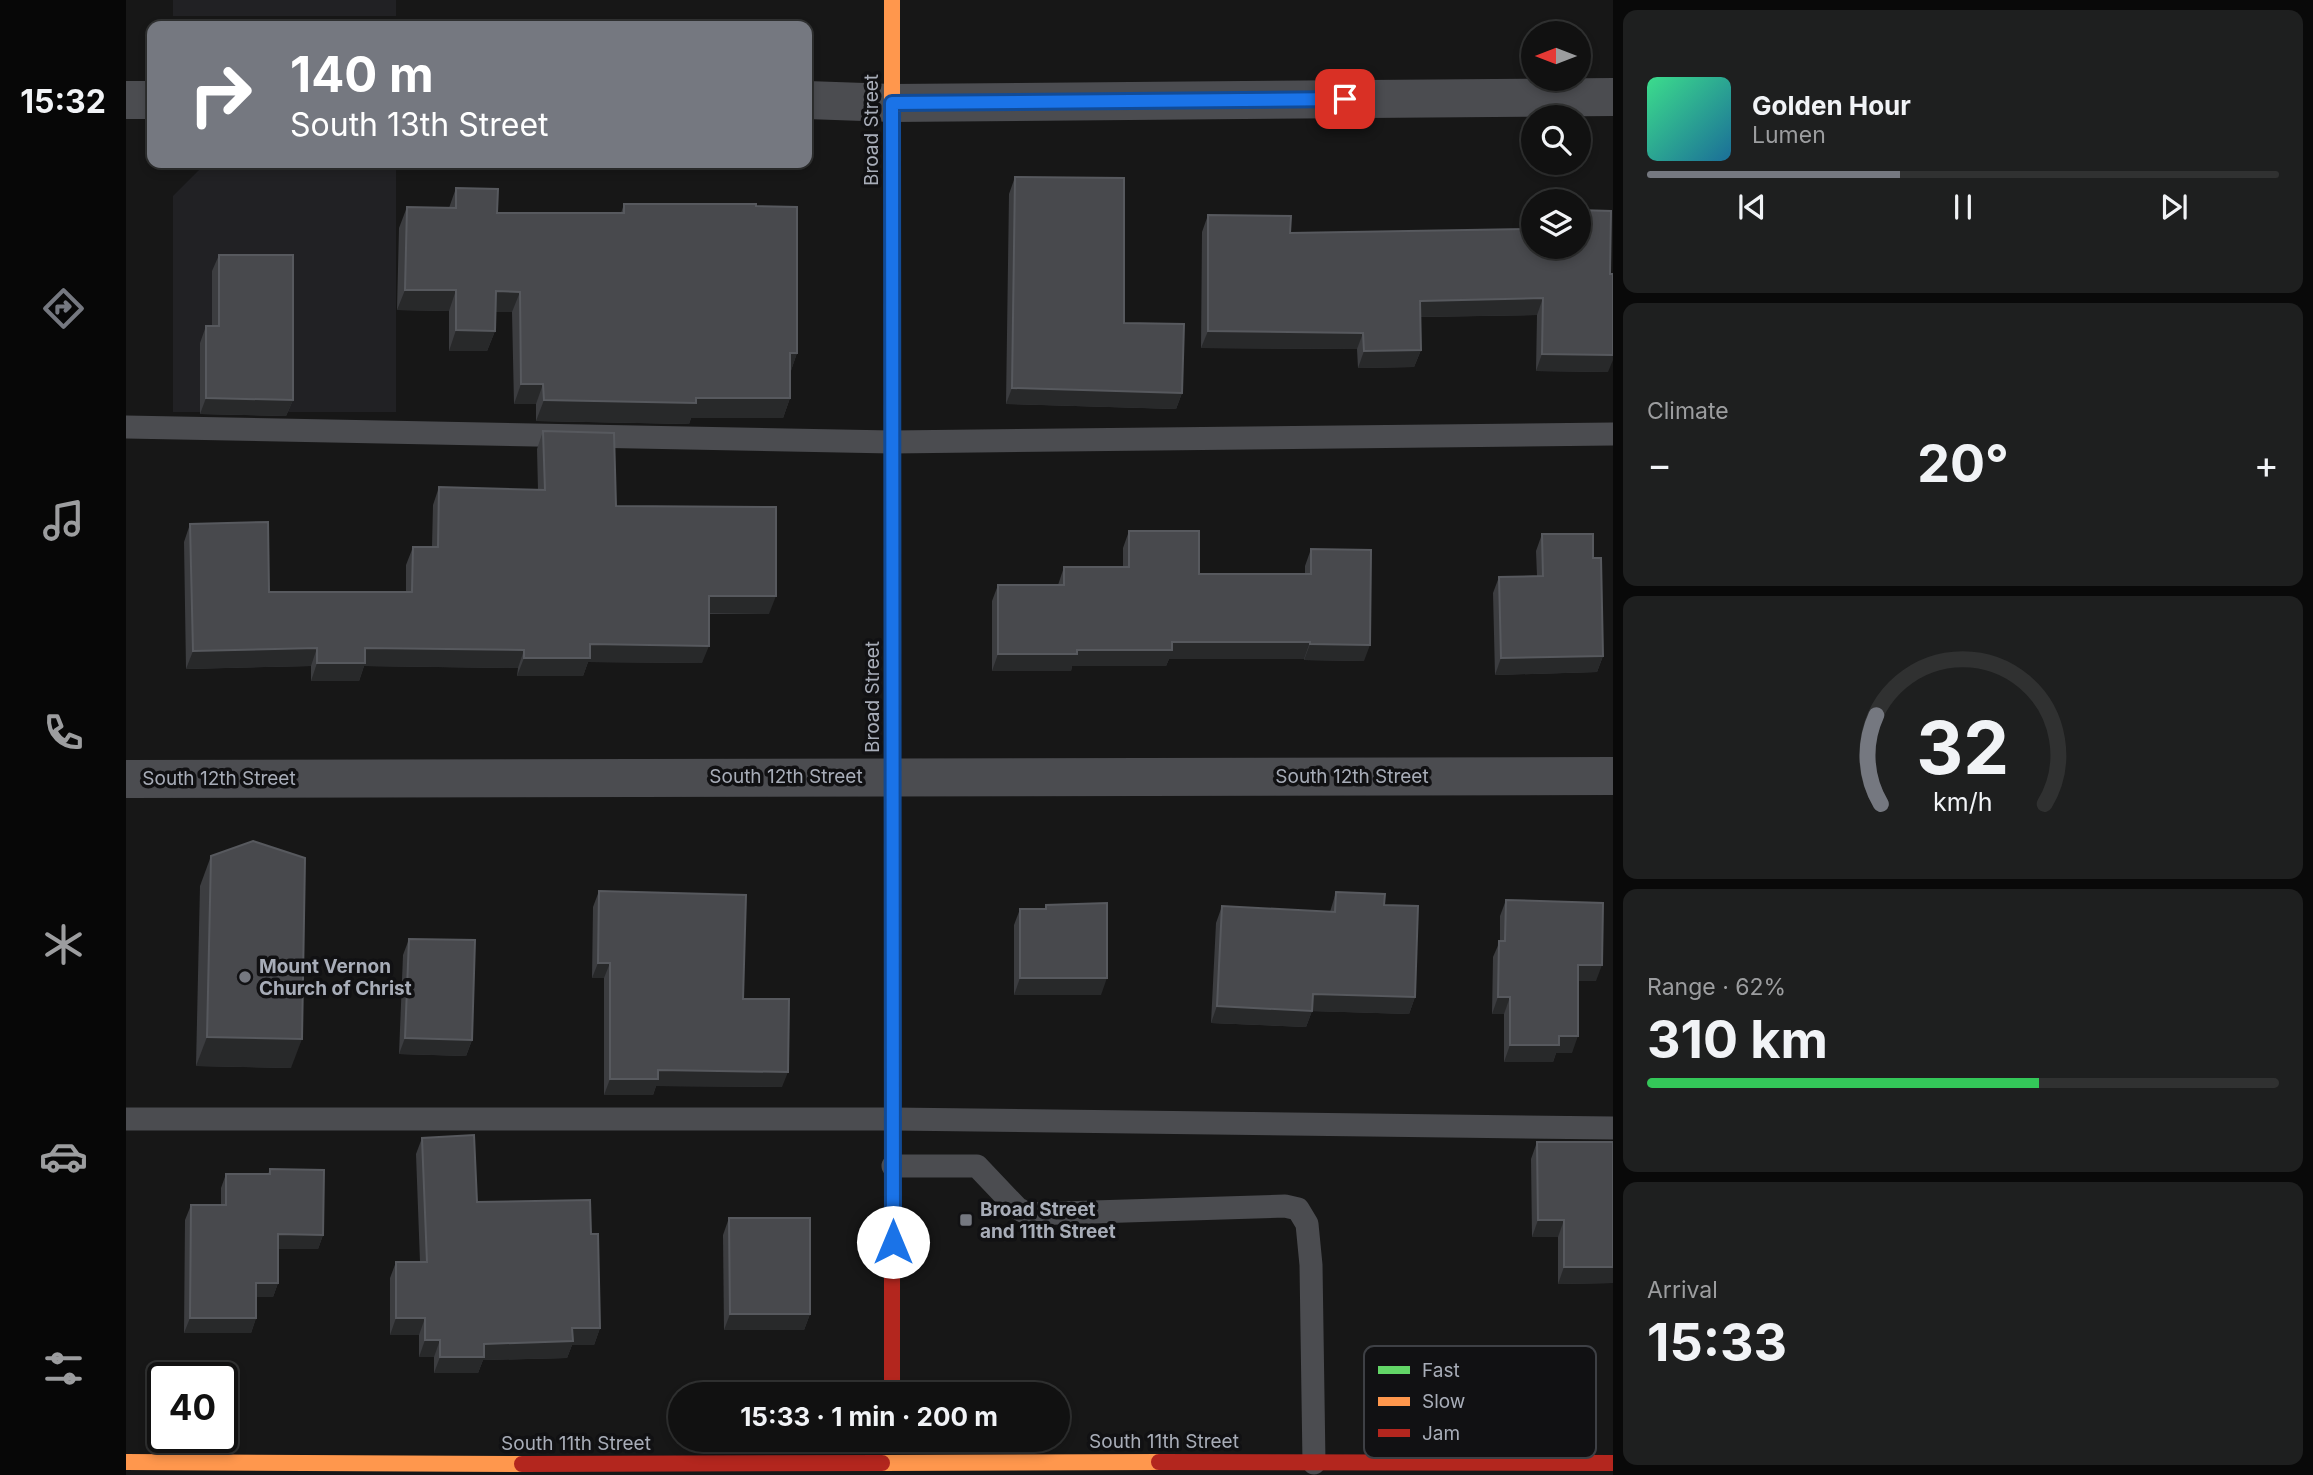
<!DOCTYPE html>
<html lang="en">
<head>
<meta charset="utf-8">
<style>
	:root { --surface:#111; --page:#1e1f1f; --text:#f1f3f6; --muted:#9c9d9f; --line:#303131; --accent:#757880 }
	body { margin:0; font-family:Inter,sans-serif; background:var(--page); color:var(--text); height:100vh; display:flex; flex-direction:column; font-size:26px; white-space:nowrap }
	* { box-sizing:border-box; margin:0 }
	p { font-size:23px; color:var(--muted) }
	.icon { flex:none; width:38px; height:38px; fill:none; stroke:currentColor; stroke-width:2; stroke-linecap:round; stroke-linejoin:round }
	.map { position:relative; flex:1; overflow:hidden }
	.drawer { display:flex; flex-direction:column; gap:10px; padding:10px; background:#090909; width:700px }
	.drawer>* { flex:none }
	.guide { position:absolute; left:21px; top:21px; width:665px; height:147px; border-radius:14px; box-shadow:0 4px 10px #0003,0 0 0 2px var(--line); background:#757880; color:#fff; overflow:hidden }
	.needle { width:46px; rotate:270deg }
	.fabs { position:absolute; left:1395px; top:21px; display:grid; gap:14px }
	.fabs a { display:grid; place-items:center; width:70px; height:70px; border-radius:50%; background:var(--surface); box-shadow:0 4px 10px #0003,0 0 0 2px var(--line); font-size:35px }
	.speed { position:absolute; left:21px; top:1362px; display:flex; gap:14px; font-size:35px; font-weight:700; text-align:center }
	.speed>* { display:grid; place-content:center; width:91px; height:91px; border-radius:50%; background:var(--surface); box-shadow:0 4px 10px #0003,0 0 0 2px var(--line); line-height:1 }
	.speed .limit { border:4px solid #111; border-radius:10px; background:#fff; color:#111 }
	.pin { position:absolute; display:grid; place-items:center; width:60px; height:60px; color:#fff; margin:-30px; border-radius:14px; box-shadow:0 4px 10px #0006 }
	.me { position:absolute; width:77px; margin:-38px; rotate:0deg; stroke-linejoin:round; filter:drop-shadow(0 0 5px #0008) }
	.turn { display:flex; align-items:center; gap:24px; height:147px; padding:0 28px; font-size:32px }
	.turn .icon { width:91px; height:91px; stroke-width:2.5 }
	.turn b { display:block; font-size:49px; line-height:60px }
	.big { font-size:52px; font-weight:700; line-height:1.1 }
	.drawer .card { flex:1; display:flex; flex-direction:column; justify-content:center; gap:10px; min-width:0; padding:0 24px; border-radius:14px; background:var(--page) }
	.drawer .dial { align-items:center; gap:0 }
	.dial svg { height:182px; overflow:visible; fill:none; stroke:var(--line); stroke-width:7; stroke-linecap:round; text-anchor:middle }
	.dial text { fill:var(--text); stroke:none }
	.song { display:flex; align-items:center; gap:21px }
	.cover { width:84px; height:84px; border-radius:10px; background:linear-gradient(135deg,hsl(150 70% 55%),hsl(200 70% 35%)) }
	.played { height:7px; border-radius:4px; background:linear-gradient(90deg,var(--accent) 40%,var(--line) 40%) }
	.keys { display:flex; justify-content:space-around; direction:ltr }
	.heat { display:flex; justify-content:space-between; align-items:center; font-size:38px; direction:ltr }
	.charge { height:10px; border-radius:5px; background:linear-gradient(90deg,#34c759 62%,var(--line) 0) }
	.trip { position:absolute; left:542px; top:1382px; width:402px; height:70px; border-radius:35px; background:var(--surface); box-shadow:0 4px 10px #0003,0 0 0 2px var(--line); font-weight:700; line-height:70px; text-align:center }
	main { display:flex; flex:1; min-height:0 }
	.tab-bar { display:flex; flex-direction:column; width:126px; justify-content:space-around; align-items:center; background:#070707; color:var(--muted) }
	.tab-bar .icon { width:49px; height:49px }
	.tab-bar .selected { color:var(--accent) }
	.tab-bar b { font-size:32px; color:var(--text) }
	.map>svg:first-child { display:block }
</style>
</head>
<body>
<main>
<nav class="tab-bar">
<b>15:32</b>
<svg class="icon selected" aria-label="directions" viewBox="0 0 24 24"><path d="M12 3l9 9-9 9-9-9zM9 14v-3h6M13 9l2 2-2 2"/></svg>
<svg class="icon" aria-label="music" viewBox="0 0 24 24"><path d="M9 18V5l10-2v13"/><circle cx="6" cy="18" r="3"/><circle cx="16" cy="16" r="3"/></svg>
<svg class="icon" aria-label="phone" viewBox="0 0 24 24"><path d="M5 4h4l2 5-3 2q2 4 5 5l2-3 5 2v4C11 20 4 13 5 4z"/></svg>
<svg class="icon" aria-label="climate" viewBox="0 0 24 24"><path d="M12 3v18M4 7l16 10M4 17L20 7"/></svg>
<svg class="icon" aria-label="car" viewBox="0 0 24 24"><path d="M5 17H2v-5l4-1 3-4h7l3 4 3 1v5h-3M9 17h6M6 11h13"/><circle cx="7" cy="17" r="2"/><circle cx="17" cy="17" r="2"/></svg>
<svg class="icon" aria-label="filters" viewBox="0 0 24 24"><path d="M4 7h16M4 17h16"/><circle cx="9" cy="7" r="2"/><circle cx="15" cy="17" r="2"/></svg>
</nav>
<div class="map">
<svg width="1487" height="1475" viewBox="0 0 1487 1475">
	<rect width="100%" height="100%" fill="#171717"/>
	<g fill="#212124">
		<rect x="47" y="0" width="223" height="16"/>
		<polygon points="79,164 270,165 270,412 47,412 47,196"/>
	</g>
	<g fill="none" stroke-linecap="round" stroke-linejoin="round">
		<g stroke="#4b4c50" stroke-width="23">
			<polyline points="0,427 766,442 1487,434"/>
			<polyline points="0,1119 767,1119 1487,1128"/>
			<polyline points="767,1166 851,1166 891,1208 902,1214 1159,1206 1172,1209 1181,1224 1185,1265 1188,1463"/>
		</g>
		<g stroke="#4b4c50" stroke-width="38">
			<polyline points="0,100 26,100"/>
			<polyline points="681,100 766,103 1487,97"/>
			<polyline points="0,779 1487,776"/>
		</g>
		<polyline stroke="#63d668" stroke-width="16" points="766,418 766,890"/>
		<g stroke="#ff974d" stroke-width="16">
			<polyline points="766,0 766,418"/>
			<polyline points="0,1462 396,1464"/>
			<polyline points="756,1463 1033,1462"/>
		</g>
		<g stroke="#b3261e" stroke-width="16">
			<polyline points="766,890 766,1395"/>
			<polyline points="1033,1462 1487,1463"/>
			<polyline points="396,1464 756,1463"/>
		</g>
	</g>
	<g fill="#3c3d40">
		<polygon points="889,177 998,323 1056,393 1050,409 880,404 883,194"/>
		<polygon points="330,188 371,213 495,213 498,204 671,353 664,373 664,398 657,418 565,418 563,424 410,421 410,404 388,404 386,312 369,312 369,331 361,351 323,351 323,311 271,310 273,228 281,207 323,208"/>
		<polygon points="1082,215 1164,233 1407,229 1482,372 1410,371 1411,315 1294,317 1295,350 1288,367 1232,368 1231,349 1075,348 1076,232"/>
		<polygon points="93,255 167,400 160,416 74,414 74,343 80,326 86,326 86,271"/>
		<polygon points="417,431 490,506 643,614 583,614 576,663 462,662 457,676 391,676 392,668 238,666 233,681 185,681 185,666 60,669 58,542 64,524 143,592 280,592 280,565 287,547 306,547 307,505 313,487 412,490 411,449"/>
		<polygon points="1003,531 1073,574 1179,574 1179,566 1185,549 1238,661 1178,660 1178,659 1043,659 1040,666 946,666 945,671 866,671 866,601 872,585 932,585 938,567 997,567 997,548"/>
		<polygon points="1416,534 1467,558 1477,656 1471,672 1369,675 1367,593 1373,577 1411,576 1410,551"/>
		<polygon points="85,856 165,1068 70,1066 74,886"/>
		<polygon points="473,891 617,999 656,1087 530,1086 527,1095 478,1095 478,978 466,978 467,907"/>
		<polygon points="1210,892 1258,905 1289,997 1283,1014 1186,1011 1180,1027 1085,1023 1090,923 1096,906 1204,912"/>
		<polygon points="1380,900 1470,981 1452,981 1446,1053 1430,1053 1427,1062 1378,1062 1378,1014 1366,1014 1367,957 1374,941 1374,916"/>
		<polygon points="920,905 975,995 888,995 888,925 894,909 919,909"/>
		<polygon points="283,939 346,1040 340,1056 273,1054 277,955"/>
		<polygon points="296,1138 351,1202 465,1234 474,1328 468,1345 446,1345 441,1358 357,1360 352,1373 308,1373 308,1357 293,1357 293,1335 264,1335 264,1278 270,1262 294,1262 290,1154"/>
		<polygon points="1411,1142 1487,1142 1487,1283 1432,1284 1432,1237 1406,1237 1405,1159"/>
		<polygon points="144,1169 197,1235 192,1249 152,1249 152,1283 147,1297 130,1297 130,1318 125,1333 58,1333 59,1220 65,1205 95,1205 95,1188 100,1174 142,1174"/>
		<polygon points="603,1218 684,1314 678,1330 598,1330 597,1235"/>
	</g>
	<g fill="#28292a">
		<polygon points="279,290 330,290 323,311 271,310"/>
		<polygon points="370,291 394,292 386,312 362,312"/>
		<polygon points="1417,298 1411,315 1288,317 1294,301"/>
		<polygon points="330,330 369,331 361,351 323,351"/>
		<polygon points="1082,331 1237,333 1231,349 1075,348"/>
		<polygon points="1295,350 1288,367 1232,368 1238,351"/>
		<polygon points="664,353 671,353 664,374"/>
		<polygon points="1416,354 1487,355 1487,360 1482,372 1410,371"/>
		<polygon points="395,384 417,384 410,404 388,404"/>
		<polygon points="886,388 1056,393 1050,409 880,404"/>
		<polygon points="80,398 167,400 160,416 74,414"/>
		<polygon points="570,398 664,398 657,418 565,418 563,424 410,421 418,400"/>
		<polygon points="583,596 650,596 643,614 576,613"/>
		<polygon points="1046,642 1184,642 1178,659 1043,659 1040,666 946,666 945,671 866,671 872,654 951,650"/>
		<polygon points="464,644 583,646 576,663 462,662 457,676 391,676 398,658"/>
		<polygon points="1184,644 1244,645 1238,661 1178,660"/>
		<polygon points="191,648 185,666 60,669 67,651"/>
		<polygon points="239,648 398,650 392,668 238,666 233,681 185,681 191,663"/>
		<polygon points="1477,656 1471,672 1369,675 1375,658"/>
		<polygon points="472,963 484,963 478,978 466,978"/>
		<polygon points="1452,965 1476,965 1470,981 1446,981"/>
		<polygon points="894,978 981,978 975,995 888,995"/>
		<polygon points="1187,994 1289,997 1283,1014 1183,1011 1186,1011 1180,1027 1085,1023 1091,1006"/>
		<polygon points="1372,997 1384,997 1378,1014 1366,1014"/>
		<polygon points="1433,1036 1452,1036 1446,1053 1430,1053 1427,1062 1378,1062 1384,1045"/>
		<polygon points="81,1037 176,1039 165,1068 70,1066"/>
		<polygon points="279,1038 346,1040 340,1056 273,1054"/>
		<polygon points="532,1070 662,1072 656,1087 530,1086 527,1095 478,1095 484,1079"/>
		<polygon points="1412,1220 1438,1220 1432,1237 1406,1237"/>
		<polygon points="152,1234 197,1235 192,1249 147,1249"/>
		<polygon points="1438,1267 1487,1267 1487,1283 1432,1284"/>
		<polygon points="130,1283 152,1283 147,1297 125,1297"/>
		<polygon points="604,1314 684,1314 678,1330 598,1330"/>
		<polygon points="64,1318 130,1318 125,1333 58,1333"/>
		<polygon points="270,1318 299,1318 293,1335 264,1335"/>
		<polygon points="446,1328 474,1328 468,1345 446,1345 441,1358 357,1360 352,1373 308,1373 314,1357 358,1344"/>
		<polygon points="299,1340 314,1340 308,1357 293,1357"/>
	</g>
	<g fill="#48494d" stroke="#57595e" stroke-width="2">
		<polygon points="889,177 998,178 998,323 1058,324 1056,393 886,388"/>
		<polygon points="330,188 372,189 371,213 498,213 498,204 630,204 630,206 671,207 671,353 664,353 664,398 570,398 570,403 418,400 417,384 395,384 394,292 370,291 369,331 330,330 330,290 279,290 281,207 330,208"/>
		<polygon points="1452,210 1485,211 1484,274 1487,274 1487,355 1416,354 1417,298 1294,301 1295,350 1238,351 1237,333 1082,331 1082,215 1165,216 1164,233 1407,229 1407,247 1452,247"/>
		<polygon points="93,255 167,255 167,400 80,398 80,326 93,326"/>
		<polygon points="417,431 488,433 490,506 650,507 650,596 583,596 583,646 464,644 464,658 398,658 398,650 239,648 239,663 191,663 191,648 67,651 64,524 142,522 143,592 286,592 287,547 312,547 313,487 419,490"/>
		<polygon points="1003,531 1073,531 1073,574 1185,574 1185,549 1245,550 1244,645 1184,644 1184,642 1046,642 1046,650 951,650 951,654 872,654 872,585 938,585 938,567 1003,567"/>
		<polygon points="1416,534 1467,534 1467,558 1475,558 1477,656 1375,658 1373,577 1417,576"/>
		<polygon points="127,841 179,858 176,1039 81,1037 85,856"/>
		<polygon points="473,891 620,895 617,999 663,999 662,1072 532,1070 532,1079 484,1079 484,963 472,963"/>
		<polygon points="1210,892 1259,894 1258,905 1292,906 1289,997 1187,994 1186,1011 1091,1006 1096,906 1209,912"/>
		<polygon points="1380,900 1477,903 1476,965 1452,965 1452,1036 1433,1036 1433,1045 1384,1045 1384,997 1372,997 1373,941 1379,941"/>
		<polygon points="981,903 981,978 894,978 894,909 920,909 920,905"/>
		<polygon points="283,939 349,940 346,1040 279,1038"/>
		<polygon points="348,1135 351,1202 464,1200 465,1234 472,1234 474,1328 446,1328 447,1341 358,1344 358,1357 314,1357 314,1340 299,1340 299,1318 270,1318 270,1262 301,1262 296,1138"/>
		<polygon points="1411,1142 1487,1142 1487,1267 1438,1267 1438,1220 1412,1220"/>
		<polygon points="144,1169 198,1170 197,1235 152,1234 152,1283 130,1283 130,1318 64,1318 65,1205 100,1205 100,1174 144,1174"/>
		<polygon points="603,1218 684,1218 684,1314 604,1314"/>
	</g>
	<g fill="none" stroke-linecap="round" stroke-linejoin="round">
		<g stroke="#114b97" stroke-width="18">
			<polyline id="route" points="767,1242 766,103 1219,99"/>
		</g>
		<use href="#route" stroke="#1a73e8" stroke-width="12"/>
	</g>
	<g fill="#757880" stroke="#111113" stroke-width="2.5">
		<circle cx="119" cy="977" r="7"/>
		<rect x="833" y="1213" width="14" height="14" rx="3.5"/>
	</g>
	<g text-anchor="middle" stroke-width="7" stroke-linejoin="round" paint-order="stroke">
		<g font-size="19" fill="#a8adb8" stroke="#111113">
			<text transform="translate(745 130) rotate(-90)" y="7">Broad Street</text>
			<text transform="translate(746 697) rotate(-90)" y="7">Broad Street</text>
			<text x="660" y="783">South 12th Street</text>
			<text x="1226" y="783">South 12th Street</text>
			<text x="93" y="785">South 12th Street</text>
			<text x="1038" y="1448">South 11th Street</text>
			<text x="450" y="1450">South 11th Street</text>
		</g>
		<g font-size="19" font-weight="bold" fill="#a8adb8" stroke="#111113" text-anchor="start">
			<text x="133" y="973">Mount Vernon<tspan x="133" dy="22">Church of Christ</tspan></text>
			<text x="854" y="1216">Broad Street<tspan x="854" dy="22">and 11th Street</tspan></text>
		</g>
	</g>
	<rect x="1238" y="1346" width="232" height="112" rx="10" fill="#111113" stroke="#3e4045" stroke-width="2"/>
	<rect x="1252" y="1366" width="32" height="8" fill="#63d668"/>
	<rect x="1252" y="1397" width="32" height="9" fill="#ff974d"/>
	<rect x="1252" y="1429" width="32" height="8" fill="#b3261e"/>
	<g font-size="19" fill="#a8adb8">
		<text x="1296" y="1377">Fast</text>
		<text x="1296" y="1408">Slow</text>
		<text x="1296" y="1440">Jam</text>
	</g>
</svg>
<div class="fabs">
<a><svg class="needle" viewBox="-14 -14 28 28"><path d="M0-13l5 13h-10z" fill="#e53935"/><path d="M0 13l5-13h-10z" fill="#9c9d9f"/></svg></a>
<a><svg class="icon" aria-label="search" viewBox="0 0 24 24"><circle cx="10" cy="10" r="6"/><path d="M15 15l6 6"/></svg></a>
<a><svg class="icon" aria-label="layers" viewBox="0 0 24 24"><path d="M12 4l9 5-9 5-9-5zM3 14l9 5 9-5"/></svg></a>
</div>
<div class="speed"><div class="limit">40</div></div>
<div class="pin" style="left:1219px;top:99px;background:#d93025"><svg class="icon" aria-label="arrive" viewBox="0 0 24 24"><path d="M6 21V4h12l-3 4 3 4H6"/></svg></div>
<svg class="me" style="left:767px;top:1242px" viewBox="-20 -20 40 40"><circle r="19" fill="#fff"/><path d="M0-13L10 11 0 6-10 11z" fill="#1a73e8"/></svg>
<div class="trip">15:33 · 1 min · 200 m</div>
<div class="guide">
<div class="turn"><svg class="icon" aria-label="right" viewBox="0 0 24 24"><path d="M7 20v-9h11M14 6l5 5-5 5"/></svg><div><b>140 m</b>South 13th Street</div></div>
</div>
</div>
<section class="drawer">
<div class="card">
<div class="song"><i class="cover"></i><div><b>Golden Hour</b><p>Lumen</p></div></div>
<div class="played"></div>
<div class="keys"><svg class="icon" aria-label="previous" viewBox="0 0 24 24"><path d="M18 5L8 12l10 7zM5 5v14"/></svg><svg class="icon" aria-label="pause" viewBox="0 0 24 24"><path d="M8 5v14M16 5v14"/></svg><svg class="icon" aria-label="next" viewBox="0 0 24 24"><path d="M6 5l10 7-10 7zM19 5v14"/></svg></div>
</div>
<div class="card"><p>Climate</p>
<div class="heat"><a>−</a><b class="big">20°</b><a>+</a></div>
</div>
<div class="card dial"><svg viewBox="0 0 100 80">
<path d="M14 69A42 42 0 1 1 86 69"/>
<path d="M14 69A42 42 0 0 1 12 30" stroke="#757880"/>
<text x="50" y="56" font-size="32" font-weight="700">32</text>
<text x="50" y="72" font-size="11">km/h</text>
</svg></div>
<div class="card"><p>Range · 62%</p><b class="big">310 km</b><div class="charge"></div></div>
<div class="card"><p>Arrival</p><b class="big">15:33</b></div>
</section>
</main>
</body>
</html>
